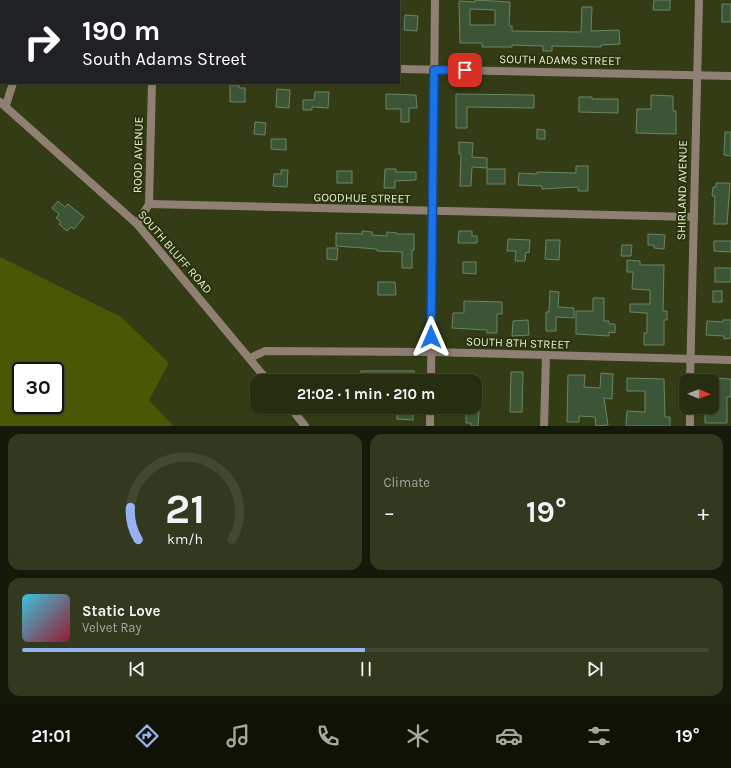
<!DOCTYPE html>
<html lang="en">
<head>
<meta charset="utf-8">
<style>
	:root { --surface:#272d10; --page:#33391e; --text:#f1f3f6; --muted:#a4a89f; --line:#434930; --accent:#95b2f1 }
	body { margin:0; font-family:Karla,sans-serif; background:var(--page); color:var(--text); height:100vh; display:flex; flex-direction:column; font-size:15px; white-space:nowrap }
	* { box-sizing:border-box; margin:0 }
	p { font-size:13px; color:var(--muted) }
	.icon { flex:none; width:22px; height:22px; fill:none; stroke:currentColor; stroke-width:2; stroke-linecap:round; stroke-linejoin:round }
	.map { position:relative; height:426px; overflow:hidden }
	.panel { display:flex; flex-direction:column; gap:8px; padding:8px; background:#151909; flex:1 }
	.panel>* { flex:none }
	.hud { position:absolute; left:0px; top:0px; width:400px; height:84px; box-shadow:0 1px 3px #0004,0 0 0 1px var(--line); background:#202124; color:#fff; overflow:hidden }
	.needle { width:26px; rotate:91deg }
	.controls { position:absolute; left:679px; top:374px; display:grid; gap:8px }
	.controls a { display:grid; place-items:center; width:40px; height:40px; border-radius:8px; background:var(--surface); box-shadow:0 1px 3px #0004,0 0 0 1px var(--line); font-size:20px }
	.speed { position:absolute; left:12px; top:362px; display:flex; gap:8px; font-size:20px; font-weight:700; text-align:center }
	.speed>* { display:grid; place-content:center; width:52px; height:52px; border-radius:50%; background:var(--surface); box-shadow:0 1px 3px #0004,0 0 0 1px var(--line); line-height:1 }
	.speed .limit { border:2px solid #111; border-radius:6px; background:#fff; color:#111 }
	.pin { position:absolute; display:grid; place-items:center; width:34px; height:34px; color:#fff; margin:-17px; border-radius:8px; box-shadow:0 2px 6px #0006 }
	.me { position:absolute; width:44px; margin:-22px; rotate:0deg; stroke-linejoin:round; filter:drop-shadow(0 0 3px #0008) }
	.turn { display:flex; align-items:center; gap:14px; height:84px; padding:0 16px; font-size:18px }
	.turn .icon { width:52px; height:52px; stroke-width:2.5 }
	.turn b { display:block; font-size:28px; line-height:34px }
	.big { font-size:30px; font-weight:700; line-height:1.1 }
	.panel .tile { flex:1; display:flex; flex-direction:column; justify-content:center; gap:6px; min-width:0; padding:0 14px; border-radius:12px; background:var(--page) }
	.panel .dial { align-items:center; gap:0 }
	.dial svg { height:104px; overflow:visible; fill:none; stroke:var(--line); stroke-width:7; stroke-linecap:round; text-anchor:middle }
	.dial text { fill:var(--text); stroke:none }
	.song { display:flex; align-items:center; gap:12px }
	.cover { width:48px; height:48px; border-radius:6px; background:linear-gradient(135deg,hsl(190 70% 55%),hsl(350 70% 35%)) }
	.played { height:4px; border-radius:2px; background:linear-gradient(90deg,var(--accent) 50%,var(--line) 50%) }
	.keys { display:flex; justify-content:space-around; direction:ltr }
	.heat { display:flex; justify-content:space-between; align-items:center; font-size:22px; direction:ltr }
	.panel .tiles { flex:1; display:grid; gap:8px; grid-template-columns:1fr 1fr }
	.tile:last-child { grid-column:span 2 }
	.trip { position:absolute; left:250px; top:374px; width:232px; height:40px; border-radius:12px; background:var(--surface); box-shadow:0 1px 3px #0004,0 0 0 1px var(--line); font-weight:700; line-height:40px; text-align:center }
	.dock { display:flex; height:64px; justify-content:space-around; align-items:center; background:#101206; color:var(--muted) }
	.dock .icon { width:28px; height:28px }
	.dock .active { color:var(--accent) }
	.dock b { font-size:18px; color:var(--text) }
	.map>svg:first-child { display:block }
</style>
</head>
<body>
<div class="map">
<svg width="731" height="426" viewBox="0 0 731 426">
	<rect width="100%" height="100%" fill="#343c16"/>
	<path fill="#4a5805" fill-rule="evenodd" d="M0 257 121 317 169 363 149 400 173 426H0ZM21 371H55V405H21Z"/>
	<g fill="#3b5536" stroke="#6a8664" fill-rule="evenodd">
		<path d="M475 0 510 2 509 26H512V31L581 32 582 7H592L591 31 619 30 620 44 601 45V47L552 46V51H543V46L512 45V47H482V43H460L459 1 475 2ZM470 9 495 10V25H470Z"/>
		<polygon points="654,0 670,0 670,10 653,10"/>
		<rect x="722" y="4" width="9" height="18"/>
		<polygon points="405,15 418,16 417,31 404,30"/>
		<polygon points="230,85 239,85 239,88 245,88 245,102 230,102"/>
		<polygon points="277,89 290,90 289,108 276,107"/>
		<polygon points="315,92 329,92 328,108 312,107 312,110 303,110 303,100 314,100"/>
		<polygon points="386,94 416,95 417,108 409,108 409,122 401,122 401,109 386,109"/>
		<polygon points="456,94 534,95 534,108 467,107 467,128 456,128"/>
		<polygon points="651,95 673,96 673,111 676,111 676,134 636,133 637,109 651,109"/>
		<polygon points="579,97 592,97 592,99 618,99 618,113 579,112"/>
		<polygon points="255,122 266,123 265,135 254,134"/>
		<polygon points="537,129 545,130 545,139 537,139"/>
		<polygon points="725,132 731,132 731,156 724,155"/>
		<polygon points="271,139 286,139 286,150 271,149"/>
		<polygon points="459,142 473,143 472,157 487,158 487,168 472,167 471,186 460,186 461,154 459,154"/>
		<polygon points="576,166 588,166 588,191 578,191 578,187 542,189 542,186 518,185 519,173 537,174 537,172 576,173"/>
		<polygon points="385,169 396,169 396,172 416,172 416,180 395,181 395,188 384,188"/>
		<rect x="487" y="169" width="18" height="15"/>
		<polygon points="281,170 288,170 287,187 273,186 274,174 281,174"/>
		<rect x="337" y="171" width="15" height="12"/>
		<polygon points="716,183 730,183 727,224 714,224 715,196 712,196 713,187 716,187"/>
		<polygon points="58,201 65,207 68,204 84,217 74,229 71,227 67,231 59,224 61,222 56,218 59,214 52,208"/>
		<polygon points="362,231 372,232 372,235 387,236 387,232 397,233 397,234 414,234 414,250 412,250 412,268 402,268 402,252 377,251 377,249 336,246 336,233 362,234"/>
		<polygon points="459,231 472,231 472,236 477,236 477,243 458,243"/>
		<polygon points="648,234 665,235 664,249 654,248 654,245 648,245"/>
		<polygon points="508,239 530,240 529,253 526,252 525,261 515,261 516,251 507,251"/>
		<polygon points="546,240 560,240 559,260 545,259"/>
		<polygon points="714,241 731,241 731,252 714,251"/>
		<polygon points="622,245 632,245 631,256 621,256"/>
		<polygon points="327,248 338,248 337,260 327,259"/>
		<polygon points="627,260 640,261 640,265 664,265 663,311 667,311 667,320 664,320 664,345 644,345 644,333 647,333 647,313 630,312 630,304 650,304 650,290 632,289 633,272 627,272"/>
		<polygon points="463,262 476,262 476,274 463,273"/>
		<rect x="715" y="268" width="16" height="14"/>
		<polygon points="378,282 395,282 396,295 378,295"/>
		<polygon points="550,291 559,292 558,307 574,308 574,318 556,317 556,331 546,331 546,312 549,312"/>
		<rect x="713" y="291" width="9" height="11"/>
		<polygon points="593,298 604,298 604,321 609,321 609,324 615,324 615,333 609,332 609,336 576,334 576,311 593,311"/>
		<polygon points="464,301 502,302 502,314 497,314 497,333 487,333 487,330 452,328 453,313 464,313"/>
		<polygon points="528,320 529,335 512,336 513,321"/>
		<polygon points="723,320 731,320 731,338 724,339 724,336 706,335 707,321 723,322"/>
		<rect x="361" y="371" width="53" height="10"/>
		<polygon points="511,372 523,372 522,412 510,412"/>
		<polygon points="601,373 613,374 612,399 604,398 608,425 596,426 595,417 579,416 579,422 567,422 568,375 585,375 584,387 600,388"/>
		<polygon points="627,378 664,379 665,417 670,417 670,426 626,426 627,411 645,412 645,391 627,391"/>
		<polygon points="712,378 731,379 731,397 727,397 727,423 705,423 705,407 712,407"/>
		<polygon points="397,410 413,410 413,420 397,419"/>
		<polygon points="466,410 479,411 478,426 471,426 471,423 466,423"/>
	</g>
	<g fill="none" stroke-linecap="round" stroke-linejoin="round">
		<g stroke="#908074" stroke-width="8">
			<polyline points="17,1 17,0"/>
			<polyline points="154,1 154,0"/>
			<polyline points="399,69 731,76"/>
			<polyline points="6,105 13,83"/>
			<polyline points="149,204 694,217"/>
			<polyline points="137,224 149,204 152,83"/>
			<polyline points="250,358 265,351 431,352 731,360"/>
			<polyline points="431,381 435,0"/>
			<polyline points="430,426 430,407"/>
			<polyline points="544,426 546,356"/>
		</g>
		<g stroke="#908074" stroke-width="8">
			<polyline points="0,102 137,224 268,381"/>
			<polyline points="690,381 699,0"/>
			<polyline points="290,407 305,426"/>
			<polyline points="690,426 690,407"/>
		</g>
	</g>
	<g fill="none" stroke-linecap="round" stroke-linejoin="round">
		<g stroke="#114b97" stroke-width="10">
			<polyline id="route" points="431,337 434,70 465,70"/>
		</g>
		<use href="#route" stroke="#1a73e8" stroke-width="7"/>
	</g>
	<g text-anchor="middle" stroke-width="4" stroke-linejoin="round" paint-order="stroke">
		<g font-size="12" fill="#e4ead4" stroke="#2a320b">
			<text transform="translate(560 60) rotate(1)" y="4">SOUTH ADAMS STREET</text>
			<text transform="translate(138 155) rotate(-89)" y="4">ROOD AVENUE</text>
			<text transform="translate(682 190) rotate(-89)" y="4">SHIRLAND AVENUE</text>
			<text transform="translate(362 198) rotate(1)" y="4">GOODHUE STREET</text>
			<text transform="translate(175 252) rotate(49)" y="4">SOUTH BLUFF ROAD</text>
			<text transform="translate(518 343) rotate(2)" y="4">SOUTH 8TH STREET</text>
		</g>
	</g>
</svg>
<div class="controls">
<a><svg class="needle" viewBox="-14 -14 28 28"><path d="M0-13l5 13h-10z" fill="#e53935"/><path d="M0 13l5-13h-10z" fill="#a4a89f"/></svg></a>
</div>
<div class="speed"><div class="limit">30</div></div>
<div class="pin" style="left:465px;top:70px;background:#d93025"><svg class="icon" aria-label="arrive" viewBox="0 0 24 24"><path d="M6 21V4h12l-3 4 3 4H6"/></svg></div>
<svg class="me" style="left:431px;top:337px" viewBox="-20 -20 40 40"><path d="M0-17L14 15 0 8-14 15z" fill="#1a73e8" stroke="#fff" stroke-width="4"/></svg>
<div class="trip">21:02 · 1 min · 210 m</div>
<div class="hud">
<div class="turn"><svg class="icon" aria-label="right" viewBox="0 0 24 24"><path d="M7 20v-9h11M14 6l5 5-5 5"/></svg><div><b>190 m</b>South Adams Street</div></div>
</div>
</div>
<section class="panel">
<div class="tiles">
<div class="tile dial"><svg viewBox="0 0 100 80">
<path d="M14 69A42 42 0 1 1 86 69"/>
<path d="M14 69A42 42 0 0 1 8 44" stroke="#95b2f1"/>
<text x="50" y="56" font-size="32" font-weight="700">21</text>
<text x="50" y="72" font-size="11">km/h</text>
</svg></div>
<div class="tile"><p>Climate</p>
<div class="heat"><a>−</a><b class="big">19°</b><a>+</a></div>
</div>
<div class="tile">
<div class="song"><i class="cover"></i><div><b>Static Love</b><p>Velvet Ray</p></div></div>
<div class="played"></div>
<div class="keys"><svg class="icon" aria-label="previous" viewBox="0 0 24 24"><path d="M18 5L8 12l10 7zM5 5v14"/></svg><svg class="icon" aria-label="pause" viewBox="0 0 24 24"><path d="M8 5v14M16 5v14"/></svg><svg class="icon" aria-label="next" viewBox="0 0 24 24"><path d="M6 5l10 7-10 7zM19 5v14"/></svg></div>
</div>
</div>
</section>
<nav class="dock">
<b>21:01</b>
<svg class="icon active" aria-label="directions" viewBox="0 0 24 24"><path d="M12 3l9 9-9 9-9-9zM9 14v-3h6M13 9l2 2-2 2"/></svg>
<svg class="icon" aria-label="music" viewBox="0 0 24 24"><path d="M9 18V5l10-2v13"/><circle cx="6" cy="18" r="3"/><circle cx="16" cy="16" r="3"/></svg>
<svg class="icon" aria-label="phone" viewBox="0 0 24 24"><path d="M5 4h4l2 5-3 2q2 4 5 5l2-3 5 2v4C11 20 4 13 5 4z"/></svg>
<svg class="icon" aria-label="climate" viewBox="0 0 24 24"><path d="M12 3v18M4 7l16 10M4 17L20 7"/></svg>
<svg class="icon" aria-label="car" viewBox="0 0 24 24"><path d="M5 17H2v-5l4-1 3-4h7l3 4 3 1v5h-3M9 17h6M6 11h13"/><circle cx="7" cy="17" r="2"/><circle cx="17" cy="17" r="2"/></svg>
<svg class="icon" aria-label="filters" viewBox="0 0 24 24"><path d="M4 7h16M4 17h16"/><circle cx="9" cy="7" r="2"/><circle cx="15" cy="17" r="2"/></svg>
<b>19°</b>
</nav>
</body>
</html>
